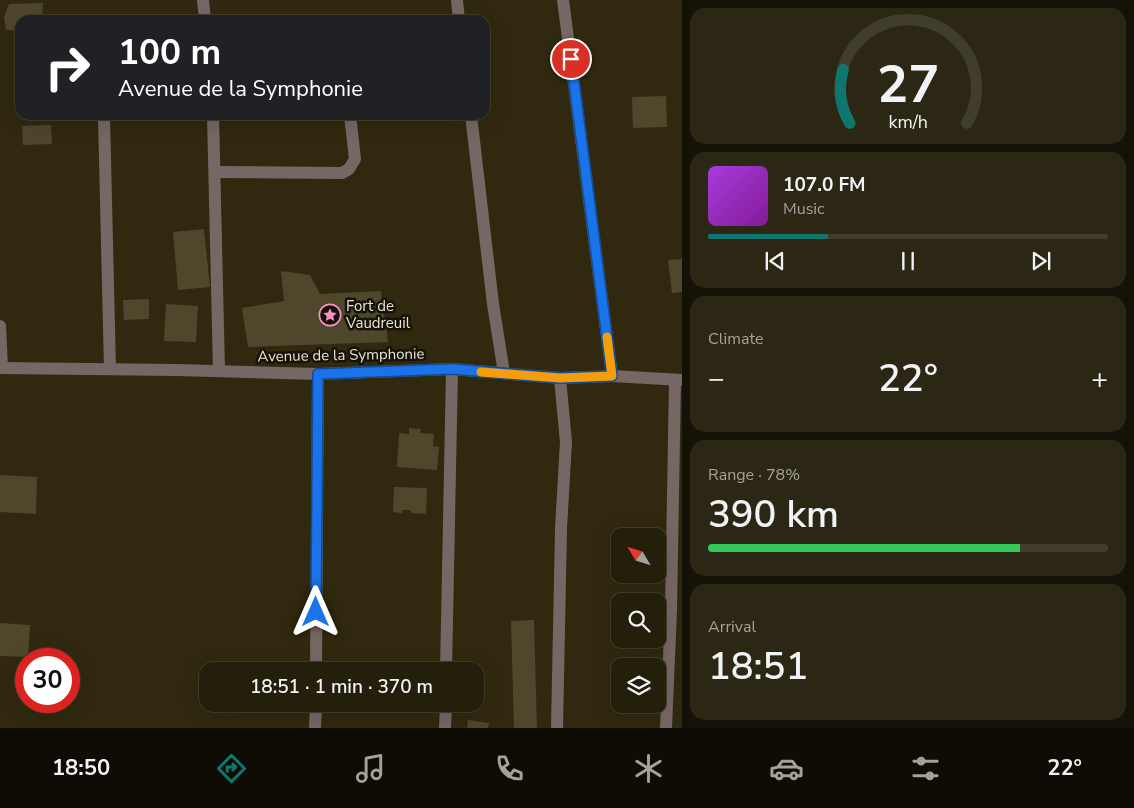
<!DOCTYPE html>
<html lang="en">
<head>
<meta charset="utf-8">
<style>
	:root { --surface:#241f0b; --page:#2c2714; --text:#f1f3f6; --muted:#a3a29d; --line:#413d2c; --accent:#0f766e }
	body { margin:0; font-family:"Nunito Sans",sans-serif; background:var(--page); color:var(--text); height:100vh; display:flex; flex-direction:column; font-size:19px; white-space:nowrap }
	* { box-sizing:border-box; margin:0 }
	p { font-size:16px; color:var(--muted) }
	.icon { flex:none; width:28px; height:28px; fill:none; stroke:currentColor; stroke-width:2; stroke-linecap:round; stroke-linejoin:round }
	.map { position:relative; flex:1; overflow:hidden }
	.side { display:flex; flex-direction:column; gap:8px; padding:8px; background:#141106; width:452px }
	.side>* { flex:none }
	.hud { position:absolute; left:15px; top:15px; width:475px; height:105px; border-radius:15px; box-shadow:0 5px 20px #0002,0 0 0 1px var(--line); background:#202124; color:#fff; overflow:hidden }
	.needle { width:32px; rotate:308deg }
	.buttons { position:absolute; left:611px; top:528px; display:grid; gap:10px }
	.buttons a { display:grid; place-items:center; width:55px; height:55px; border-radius:10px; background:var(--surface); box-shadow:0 5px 20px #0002,0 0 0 1px var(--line); font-size:25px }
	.speed { position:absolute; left:15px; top:648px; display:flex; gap:10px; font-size:25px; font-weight:700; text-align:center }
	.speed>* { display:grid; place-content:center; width:65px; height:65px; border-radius:50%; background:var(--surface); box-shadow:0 5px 20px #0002,0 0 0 1px var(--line); line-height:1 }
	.speed .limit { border:8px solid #d22; background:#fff; color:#111 }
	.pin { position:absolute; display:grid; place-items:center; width:42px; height:42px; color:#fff; margin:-21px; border:2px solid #fff; border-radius:50%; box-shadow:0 1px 5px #0007 }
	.me { position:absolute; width:55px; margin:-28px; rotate:0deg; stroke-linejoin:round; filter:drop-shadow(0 0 4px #0008) }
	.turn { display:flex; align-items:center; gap:18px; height:105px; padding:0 20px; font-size:22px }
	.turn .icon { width:65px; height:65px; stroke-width:2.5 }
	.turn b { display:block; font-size:35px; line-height:42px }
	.big { font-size:38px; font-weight:600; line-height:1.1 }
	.side .widget { flex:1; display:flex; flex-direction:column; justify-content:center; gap:8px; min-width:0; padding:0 18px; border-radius:15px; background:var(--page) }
	.side .dial { align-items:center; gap:0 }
	.dial svg { height:130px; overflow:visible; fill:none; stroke:var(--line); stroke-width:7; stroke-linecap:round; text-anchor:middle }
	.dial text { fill:var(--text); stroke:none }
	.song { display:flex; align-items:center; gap:15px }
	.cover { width:60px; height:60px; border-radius:8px; background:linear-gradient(135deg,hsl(280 70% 55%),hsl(290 70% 35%)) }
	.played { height:5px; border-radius:2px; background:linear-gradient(90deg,var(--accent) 30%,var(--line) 30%) }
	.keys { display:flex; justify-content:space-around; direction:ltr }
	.heat { display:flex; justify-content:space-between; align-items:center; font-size:28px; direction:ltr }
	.charge { height:8px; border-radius:4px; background:linear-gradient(90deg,#34c759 78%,var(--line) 0) }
	.trip { position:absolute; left:199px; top:662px; width:285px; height:50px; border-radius:15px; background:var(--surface); box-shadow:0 5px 20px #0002,0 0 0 1px var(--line); font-weight:600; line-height:50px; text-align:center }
	.dock { display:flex; height:80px; justify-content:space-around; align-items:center; background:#0e0c04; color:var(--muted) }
	.dock .icon { width:35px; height:35px }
	.dock .selected { color:var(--accent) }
	.dock b { font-size:22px; color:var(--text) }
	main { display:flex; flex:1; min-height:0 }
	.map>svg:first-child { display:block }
</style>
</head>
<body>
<main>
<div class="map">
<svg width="682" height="728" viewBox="0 0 682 728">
	<rect width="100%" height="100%" fill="#30290f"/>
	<g fill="#4e472c">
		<polygon points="43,3 42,20 20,20 20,31 6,30 4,18 9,4"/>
		<polygon points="159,16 183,19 183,20 158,20"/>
		<polygon points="666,96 667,127 633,128 632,97"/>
		<polygon points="51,125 52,144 23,145 22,126"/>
		<polygon points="204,229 210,287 178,290 173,232"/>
		<polygon points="682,259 682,292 672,293 668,260"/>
		<polygon points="281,271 310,275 320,294 381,291 388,342 248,347 242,308 284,301"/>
		<polygon points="149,299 149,319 124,320 123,300"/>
		<polygon points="166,304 198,306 196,342 164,341"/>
		<polygon points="409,428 421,429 420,433 434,434 433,446 439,447 437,470 397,467 399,433 409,434"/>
		<polygon points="0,475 37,477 36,514 0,512"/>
		<polygon points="394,487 427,488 426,514 411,513 411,510 402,510 402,513 393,512"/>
		<polygon points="534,620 537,728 514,728 511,621"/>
		<polygon points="0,623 30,625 28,657 0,656"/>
		<polygon points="369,665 370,671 336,671 336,669"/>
		<polygon points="468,720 489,723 488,728 467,728"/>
	</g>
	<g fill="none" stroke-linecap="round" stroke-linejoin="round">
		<g stroke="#766765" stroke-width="12">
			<polyline points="203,0 205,20"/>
			<polyline points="457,0 459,20"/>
			<polyline points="563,0 612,376"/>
			<polyline points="213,115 219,371"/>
			<polyline points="471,115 493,304 504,373"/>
			<polyline points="104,117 110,369"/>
			<polyline points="215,172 342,173 349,169 355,159 350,115"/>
			<polyline points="0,326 2,368"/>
			<polyline points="0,368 177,370 318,374 452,369 560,378 612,376 682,380"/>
			<polyline points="316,671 318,374"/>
			<polyline points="446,671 452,369"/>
			<polyline points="315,728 316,704"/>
			<polyline points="445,728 446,704"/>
			<polyline points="557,728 561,528 566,442 560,378"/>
			<polyline points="666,728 671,610 675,380"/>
		</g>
	</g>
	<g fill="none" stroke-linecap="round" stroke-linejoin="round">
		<g stroke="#114b97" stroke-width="12">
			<polyline id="route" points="316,612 318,374 452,369 560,378 612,376 571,59"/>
		</g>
		<use href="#route" stroke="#1a73e8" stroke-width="9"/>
		<polyline stroke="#f59e0b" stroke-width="9" points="481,372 560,378 612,376 607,337"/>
	</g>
	<defs>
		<g id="sight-ring" transform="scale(1.125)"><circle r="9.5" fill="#151207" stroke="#fc8fc3" stroke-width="1.5"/><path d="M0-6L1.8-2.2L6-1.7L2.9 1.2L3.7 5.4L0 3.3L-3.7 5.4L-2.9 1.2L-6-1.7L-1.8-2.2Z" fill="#fc8fc3"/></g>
	</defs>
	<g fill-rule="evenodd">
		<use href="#sight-ring" x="330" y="315"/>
	</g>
	<g text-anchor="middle" stroke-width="5" stroke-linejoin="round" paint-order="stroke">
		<g font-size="15" fill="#e8e3d4" stroke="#151207" text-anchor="start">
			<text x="346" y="311">Fort de<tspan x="346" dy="17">Vaudreuil</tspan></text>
		</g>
		<g font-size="15" fill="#e8e3d4" stroke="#151207">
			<text transform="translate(341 355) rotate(-1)" y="5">Avenue de la Symphonie</text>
		</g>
	</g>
</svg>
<div class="buttons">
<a><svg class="needle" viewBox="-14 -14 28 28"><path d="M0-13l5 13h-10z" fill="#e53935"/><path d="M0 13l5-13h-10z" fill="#a3a29d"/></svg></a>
<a><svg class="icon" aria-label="search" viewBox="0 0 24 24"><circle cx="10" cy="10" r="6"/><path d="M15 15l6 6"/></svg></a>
<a><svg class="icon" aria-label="layers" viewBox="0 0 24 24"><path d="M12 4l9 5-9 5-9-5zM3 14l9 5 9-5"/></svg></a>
</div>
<div class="speed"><div class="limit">30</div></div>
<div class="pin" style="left:571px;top:59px;background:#d93025"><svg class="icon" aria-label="arrive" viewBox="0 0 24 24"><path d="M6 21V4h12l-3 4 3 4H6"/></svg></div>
<svg class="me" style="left:316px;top:612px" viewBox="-20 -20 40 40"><path d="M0-17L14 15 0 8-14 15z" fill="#1a73e8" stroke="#fff" stroke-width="4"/></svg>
<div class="trip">18:51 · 1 min · 370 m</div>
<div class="hud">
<div class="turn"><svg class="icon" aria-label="right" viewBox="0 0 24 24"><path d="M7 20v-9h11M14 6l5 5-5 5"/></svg><div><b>100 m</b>Avenue de la Symphonie</div></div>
</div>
</div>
<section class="side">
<div class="widget dial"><svg viewBox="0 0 100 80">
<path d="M14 69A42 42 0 1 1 86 69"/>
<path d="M14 69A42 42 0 0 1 10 36" stroke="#0f766e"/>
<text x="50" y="56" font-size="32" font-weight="700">27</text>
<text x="50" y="72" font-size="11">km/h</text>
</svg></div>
<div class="widget">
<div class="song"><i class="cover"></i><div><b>107.0 FM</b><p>Music</p></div></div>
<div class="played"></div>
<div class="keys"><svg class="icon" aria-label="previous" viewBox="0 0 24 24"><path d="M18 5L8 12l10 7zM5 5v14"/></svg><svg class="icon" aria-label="pause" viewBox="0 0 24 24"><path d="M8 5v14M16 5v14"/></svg><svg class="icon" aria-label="next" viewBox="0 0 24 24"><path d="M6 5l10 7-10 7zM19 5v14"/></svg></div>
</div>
<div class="widget"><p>Climate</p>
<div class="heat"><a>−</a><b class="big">22°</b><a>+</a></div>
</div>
<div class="widget"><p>Range · 78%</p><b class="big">390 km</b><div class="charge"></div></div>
<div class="widget"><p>Arrival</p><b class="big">18:51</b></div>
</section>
</main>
<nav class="dock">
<b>18:50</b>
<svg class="icon selected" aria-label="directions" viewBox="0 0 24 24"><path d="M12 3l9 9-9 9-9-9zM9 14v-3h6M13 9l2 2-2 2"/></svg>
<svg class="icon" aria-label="music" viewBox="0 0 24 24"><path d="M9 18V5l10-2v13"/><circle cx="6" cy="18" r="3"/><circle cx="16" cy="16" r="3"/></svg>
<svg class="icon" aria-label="phone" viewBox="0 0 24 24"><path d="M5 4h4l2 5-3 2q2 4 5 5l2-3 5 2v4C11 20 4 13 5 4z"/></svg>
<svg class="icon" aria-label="climate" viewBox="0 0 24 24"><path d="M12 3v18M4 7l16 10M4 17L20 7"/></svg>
<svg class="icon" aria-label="car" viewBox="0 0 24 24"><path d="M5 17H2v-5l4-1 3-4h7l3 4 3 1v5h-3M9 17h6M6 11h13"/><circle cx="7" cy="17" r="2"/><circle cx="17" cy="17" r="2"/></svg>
<svg class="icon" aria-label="filters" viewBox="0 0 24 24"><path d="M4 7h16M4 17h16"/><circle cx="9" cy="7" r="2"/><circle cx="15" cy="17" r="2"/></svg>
<b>22°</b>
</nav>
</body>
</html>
